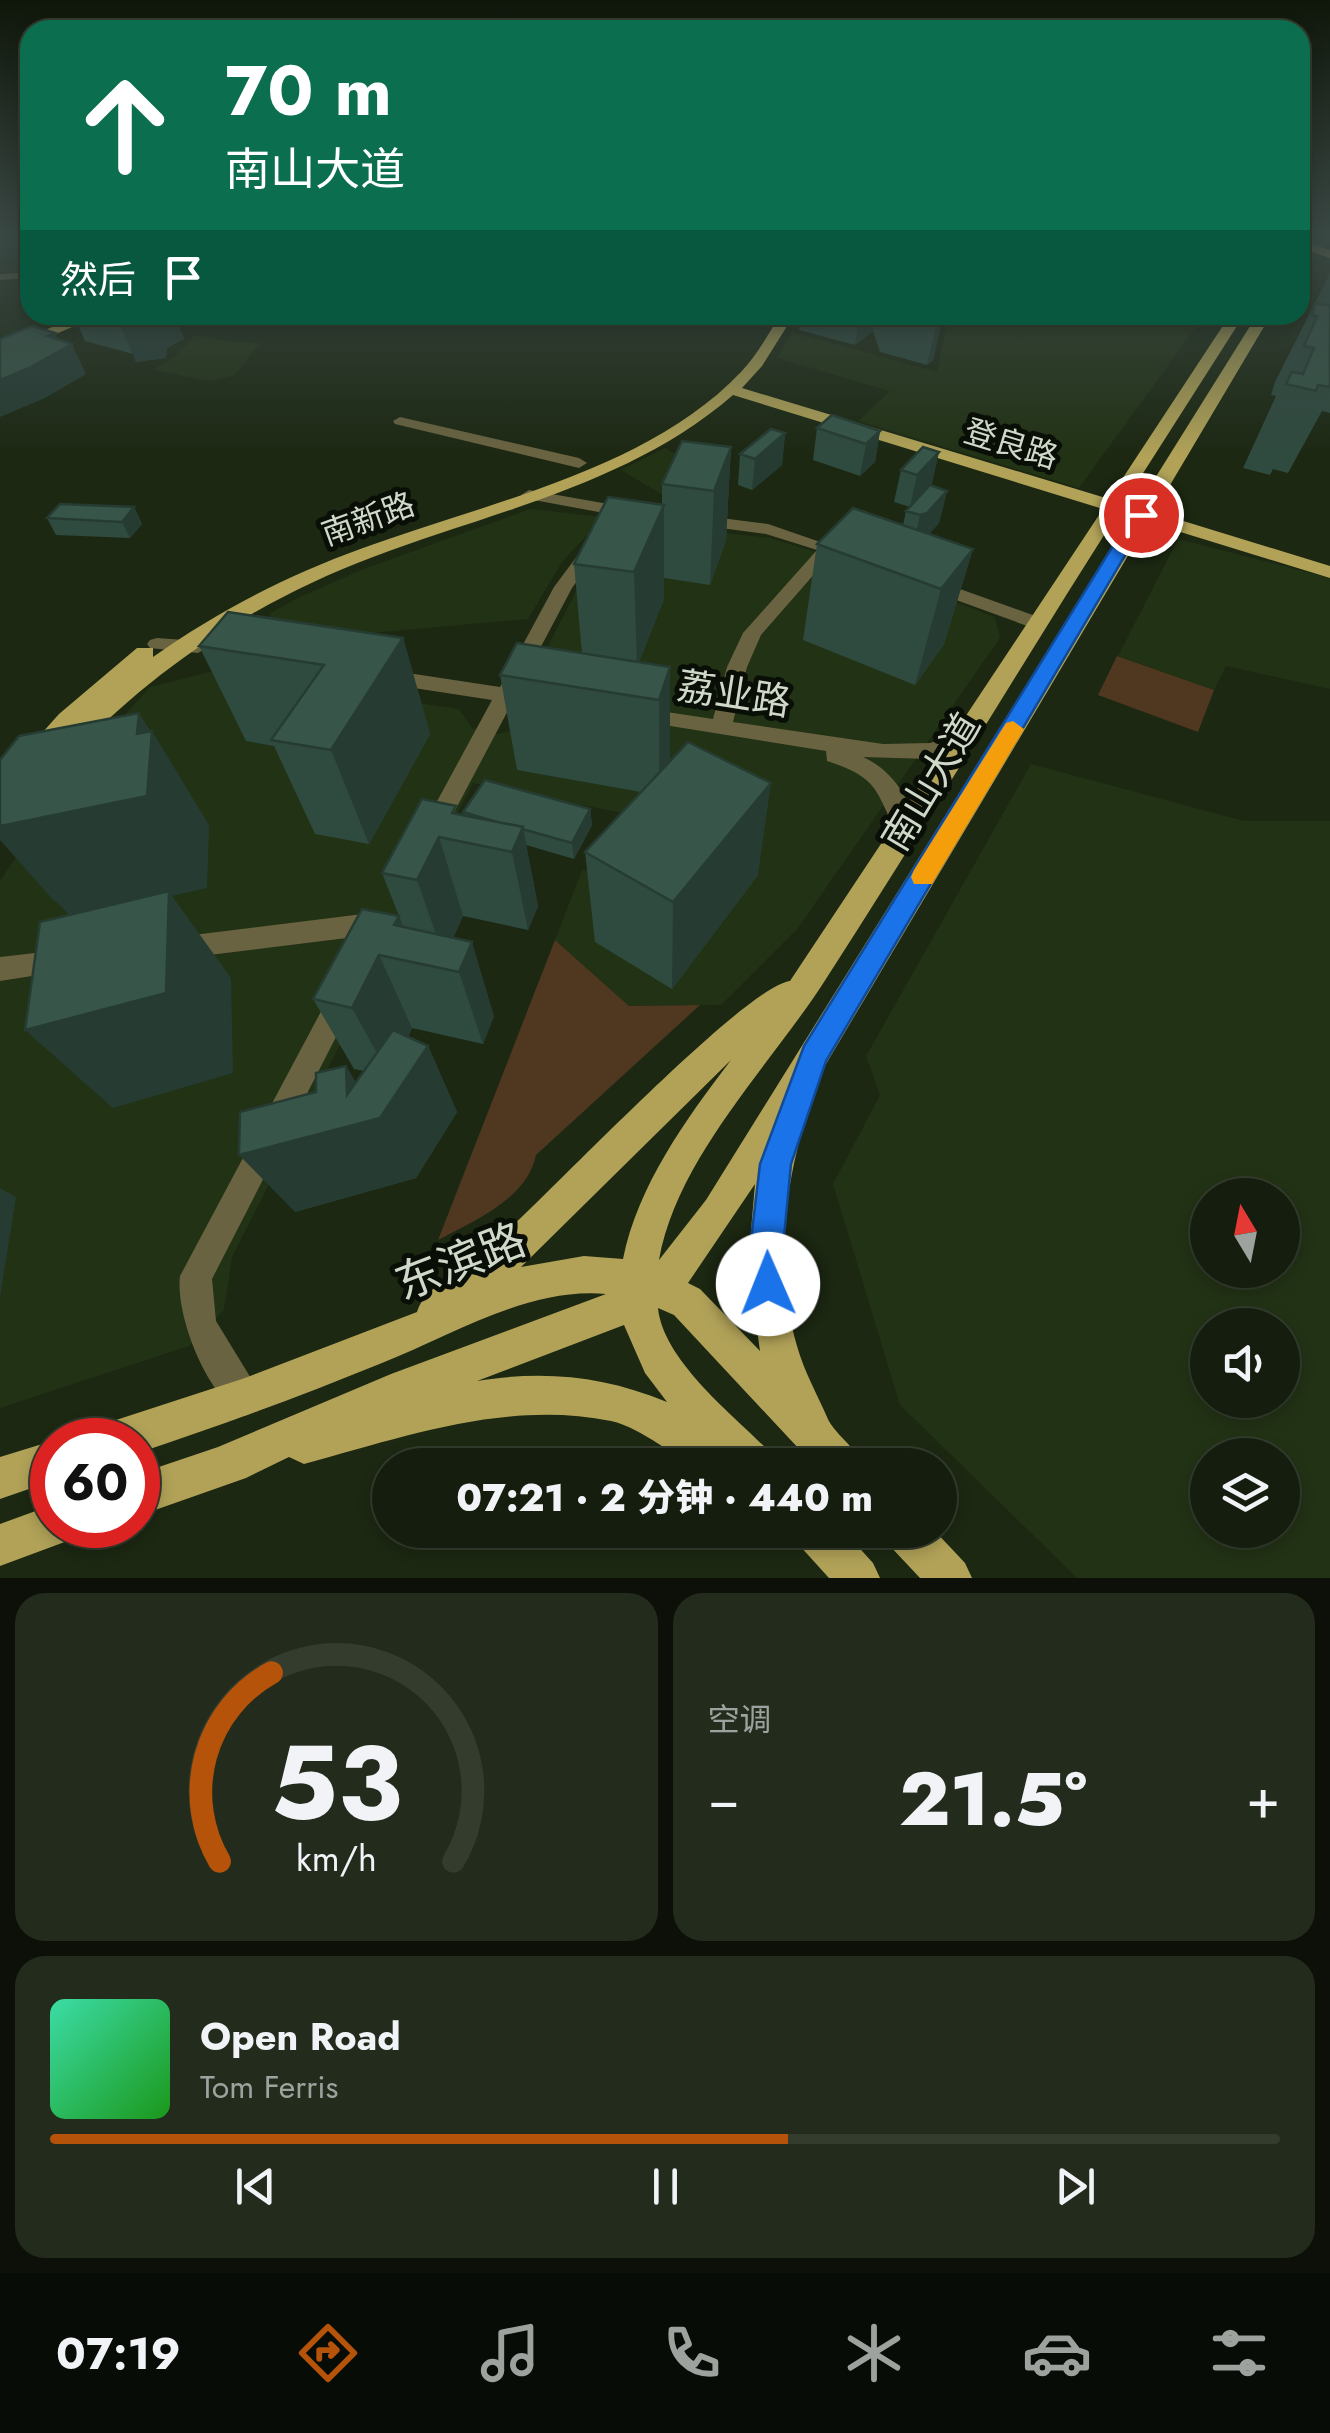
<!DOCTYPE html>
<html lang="zh">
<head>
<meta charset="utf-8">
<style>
	:root { --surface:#151e0e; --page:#222b1c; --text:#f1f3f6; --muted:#9da29e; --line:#343c2e; --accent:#b45309 }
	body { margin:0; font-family:Jost,"Noto Sans SC",sans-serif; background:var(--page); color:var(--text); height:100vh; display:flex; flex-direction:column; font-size:38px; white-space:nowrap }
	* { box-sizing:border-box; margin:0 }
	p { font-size:32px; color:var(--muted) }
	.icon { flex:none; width:55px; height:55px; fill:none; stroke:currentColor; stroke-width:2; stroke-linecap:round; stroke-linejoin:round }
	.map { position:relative; height:1578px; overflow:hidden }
	.drawer { display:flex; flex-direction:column; gap:15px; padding:15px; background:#0c1008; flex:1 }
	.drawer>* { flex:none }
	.hud { position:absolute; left:20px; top:20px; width:1290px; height:305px; border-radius:30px; box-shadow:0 5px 15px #0003,0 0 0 2px var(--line); background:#0b6e4f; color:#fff; overflow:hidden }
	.needle { width:65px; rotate:350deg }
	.tools { position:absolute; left:1190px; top:1178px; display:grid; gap:20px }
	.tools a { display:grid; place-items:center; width:110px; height:110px; border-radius:50%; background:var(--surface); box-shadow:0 5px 15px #0003,0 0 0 2px var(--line); font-size:50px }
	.speed { position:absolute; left:30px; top:1418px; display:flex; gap:20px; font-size:50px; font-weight:700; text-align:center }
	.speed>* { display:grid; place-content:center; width:130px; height:130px; border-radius:50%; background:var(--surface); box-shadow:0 5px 15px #0003,0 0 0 2px var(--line); line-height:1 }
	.speed .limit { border:15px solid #d22; background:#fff; color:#111 }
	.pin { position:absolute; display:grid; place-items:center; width:85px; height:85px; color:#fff; margin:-42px; border:5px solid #fff; border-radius:50%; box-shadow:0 2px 10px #0007 }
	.me { position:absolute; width:110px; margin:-55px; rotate:359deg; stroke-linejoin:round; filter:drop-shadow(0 0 8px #0008) }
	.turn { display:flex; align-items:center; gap:35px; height:210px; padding:0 40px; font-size:45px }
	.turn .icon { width:130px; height:130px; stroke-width:2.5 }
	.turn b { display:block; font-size:70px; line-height:85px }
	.then { display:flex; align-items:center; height:95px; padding:0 40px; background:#0003; gap:20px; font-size:38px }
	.big { font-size:75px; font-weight:800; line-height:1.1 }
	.drawer .tile { flex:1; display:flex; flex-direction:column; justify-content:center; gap:15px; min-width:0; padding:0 35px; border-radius:30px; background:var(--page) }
	.drawer .dial { align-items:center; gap:0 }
	.dial svg { height:260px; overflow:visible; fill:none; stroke:var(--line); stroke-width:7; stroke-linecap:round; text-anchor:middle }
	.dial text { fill:var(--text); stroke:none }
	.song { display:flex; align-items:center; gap:30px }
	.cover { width:120px; height:120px; border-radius:15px; background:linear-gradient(135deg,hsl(160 70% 55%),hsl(120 70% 35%)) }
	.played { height:10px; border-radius:5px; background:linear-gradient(90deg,var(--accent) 60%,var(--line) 60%) }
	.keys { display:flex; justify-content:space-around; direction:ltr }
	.heat { display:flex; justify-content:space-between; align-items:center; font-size:55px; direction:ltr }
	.drawer .tiles { flex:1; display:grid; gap:15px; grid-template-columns:1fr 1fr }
	.tile:last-child { grid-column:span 2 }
	.trip { position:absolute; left:372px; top:1448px; width:585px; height:100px; border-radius:50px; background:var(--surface); box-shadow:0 5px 15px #0003,0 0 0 2px var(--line); font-weight:800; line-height:100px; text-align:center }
	.menu { display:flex; height:160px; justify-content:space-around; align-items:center; background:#080c06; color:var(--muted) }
	.menu .icon { width:70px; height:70px }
	.menu .current { color:var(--accent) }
	.menu b { font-size:45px; color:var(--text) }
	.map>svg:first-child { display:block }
</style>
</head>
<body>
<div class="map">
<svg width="1330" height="1578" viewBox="0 0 1330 1578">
	<rect width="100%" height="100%" fill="#1c2812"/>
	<g fill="#223215" fill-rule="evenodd">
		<polygon points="966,315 1177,315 1201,320 1079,488 858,421 890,391 777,358 792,332 937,372 946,326 971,326"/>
		<polygon points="195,335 232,342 260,343 235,375 210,381 152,370 174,357"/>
		<polygon points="665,448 706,472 661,494 621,470"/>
		<polygon points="530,509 604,517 562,562 528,619 271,642 270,613 298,598 361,570"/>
		<polygon points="663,526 770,538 848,562 995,617 1000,638 798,928 721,1005 629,1006 555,940 582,870 600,872 622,813 473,783 232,1257 224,1310 189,1346 0,1408 0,881 70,776 150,687 209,672 459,709 472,728 498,734 535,724 535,671 584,576"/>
		<polygon points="1178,539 1330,578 1330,689 1226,666 1214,690 1118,656"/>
		<path d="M1031 764 1244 821H1330V1578H1077L900 1405 833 1184 880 1095 866 1056ZM1208 1195H1282V1270H1208ZM1208 1325H1282V1400H1208ZM1208 1455H1282V1530H1208Z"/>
	</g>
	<g fill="#4f3720">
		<polygon points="1117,656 1214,690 1198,732 1098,695"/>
		<path d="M555 940 629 1006 700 1005 536 1155C527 1199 475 1220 438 1240Z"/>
	</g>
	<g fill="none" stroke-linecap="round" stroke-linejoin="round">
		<g fill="#6a6341" fill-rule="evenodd">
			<polygon points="30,272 30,278 0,280 0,274"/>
			<polygon points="400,417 579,458 587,463 579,468 395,424 393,421"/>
			<polygon points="529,490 631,508 639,513 631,518 523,498 521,495"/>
			<path d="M697 515 768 524 855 554 846 559 831 555 761 635 747 667 733 722 883 744 930 743 960 734 968 737 971 742 968 747 930 759 863 757C893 771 908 796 917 827L913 833H897C875 790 879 778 827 761L826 751 633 720 630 715 640 708 713 719 727 667 743 633 817 550 766 534 691 524V516Z"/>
			<polygon points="592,543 601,548 572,588 518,690 530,697 527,702 512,703 442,835 426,835 422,829 492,700 388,684 378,677 388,670 500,687 554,587 586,544"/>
			<polygon points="932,579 1044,619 1046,623 1037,629 1030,627 926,589 926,581"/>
			<polygon points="157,638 198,641 208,647 198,653 150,648 147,644 150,640"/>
			<polygon points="379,912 388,915 392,923 388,931 379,934 177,959 168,956 164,948 168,940 177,937"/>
			<polygon points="61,950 70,954 74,962 70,970 0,981 0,957"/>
			<path d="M343 986 353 989 356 998 212 1279 216 1321 263 1398 258 1411 245 1416C208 1400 175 1315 180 1276L333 989Z"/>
		</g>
		<g fill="#b1a258" fill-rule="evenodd">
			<polygon points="1300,240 1330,250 1330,258 1300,248"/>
			<polygon points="81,315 100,315 0,358 0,349"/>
			<path d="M780 315H794L762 366 742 388 1109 499 1230 315H1244L1124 503 1137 507 1257 315H1271L1154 512 1330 566V578L1148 522 804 1101 808 1111C784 1187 774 1268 797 1346 804 1371 817 1394 827 1417 834 1434 855 1446 863 1465H814L674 1315 658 1308C663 1360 733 1415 769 1451L776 1465C751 1465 723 1469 699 1465 678 1461 643 1428 611 1421 506 1400 404 1437 304 1464L289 1457 246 1478 138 1516V1474L218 1447 391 1374 606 1294C528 1287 453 1335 382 1363 301 1396 220 1426 138 1453V1440H96L102 1426 116 1420 245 1378 417 1312C425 1286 458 1275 478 1258 533 1212 741 988 790 981L1103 509 733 395C632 483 495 511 373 557 259 600 160 664 75 752L67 755 55 747 9 805 0 808V780L59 714 137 648H153V657C218 611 288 575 363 548 486 503 648 470 741 372 757 355 768 335 780 315ZM1118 513 1131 517 706 1200 659 1260C677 1158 769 1067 824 982 924 827 1019 669 1118 513ZM731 1060C686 1119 638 1185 623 1259L584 1256 521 1267ZM755 1184 748 1265 760 1351 700 1289 688 1283ZM624 1325 645 1373 667 1402C604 1376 544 1370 477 1381Z"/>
			<polygon points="52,1441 52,1481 0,1499 0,1457"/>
			<polygon points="52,1505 52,1525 76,1525 70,1540 0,1566 0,1524"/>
			<polygon points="793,1530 843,1530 873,1563 880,1578 829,1578 799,1545"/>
			<polygon points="883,1530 934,1530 965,1563 972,1578 920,1578 889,1545"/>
		</g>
	</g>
	<g fill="#2f4a3f">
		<polygon points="1330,273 1330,413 1322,411 1288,473 1273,469 1270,475 1243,468 1276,396 1271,395 1275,382"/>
		<polygon points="73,315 190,315 177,321 184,339 167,348 166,358 136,362 133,354 85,341"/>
		<polygon points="800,315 943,315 933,360 927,365 880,352 873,331 855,345 799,330"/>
		<polygon points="817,428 880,431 875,462 860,476 813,460"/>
		<polygon points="785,433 782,465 752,490 738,485 740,454"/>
		<polygon points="731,447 726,540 710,585 664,578 664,599 639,662 670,667 670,762 758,875 672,989 595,942 585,852 641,792 517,770 500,675 582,654 574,564 662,504 662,484"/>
		<polygon points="939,452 930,485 947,491 939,523 929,534 973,549 944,644 915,685 803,640 817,544 903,525 906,511 910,507 894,502 901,470"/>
		<polygon points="134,507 142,524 130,538 56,535 47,518"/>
		<polygon points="403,638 430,734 369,844 315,834 274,746 246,741 199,646"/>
		<polygon points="590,809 592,825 574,859 526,845 538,906 528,930 463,916 453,938 494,1016 483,1044 412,1028 408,1037 428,1046 457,1112 416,1178 295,1212 356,1082 364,1071 354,1069 313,999 399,916 382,873 458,815 464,816 463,812"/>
	</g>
	<g fill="#263c33">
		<polygon points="116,315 190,315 177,321 184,339 167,348 166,358 136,362"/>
		<polygon points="859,315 876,315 873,331 855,345"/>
		<polygon points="942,321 933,360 927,365 936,326"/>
		<polygon points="55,333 63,349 72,344 86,374 45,398 0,417 0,380 48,336"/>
		<polygon points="880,431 875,462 860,476 866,444"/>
		<polygon points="785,433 782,465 752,490 755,459"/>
		<polygon points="731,447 726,540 710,585 714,491"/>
		<polygon points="939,452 932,484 910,507 917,475"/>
		<polygon points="947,491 939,523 919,545 913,547 920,515"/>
		<polygon points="664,505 664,599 637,668 634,572"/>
		<polygon points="134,507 142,524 130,538 122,522"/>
		<polygon points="973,549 944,644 915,685 941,589"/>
		<polygon points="403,638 430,734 369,844 331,750"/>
		<polygon points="670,667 670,763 659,795 659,700"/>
		<polygon points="139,713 152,734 152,731 209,825 207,888 172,896 231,978 233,1073 113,1108 25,1030 72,918 56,901 54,901 0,840 0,809 137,734"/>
		<polygon points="771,783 758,875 672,989 673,902"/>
		<polygon points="590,809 592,825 574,859 572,843"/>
		<polygon points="523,827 538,906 528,930 512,852"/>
		<polygon points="439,837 463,916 444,957 417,880"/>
		<polygon points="399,916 417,963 394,925"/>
		<polygon points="472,942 494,1016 483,1044 459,972"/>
		<polygon points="379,955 412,1028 390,1077 352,1008"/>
		<polygon points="428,1046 457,1112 416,1178 295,1212 239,1155 347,1095 346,1066 378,1118"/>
		<polygon points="0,1188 16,1197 0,1297"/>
	</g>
	<g fill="#375649" stroke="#263c33" stroke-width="2.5">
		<polygon points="1315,303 1330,306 1330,387 1318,385 1316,391 1286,384 1292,372 1303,374 1314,348 1304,346 1317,316 1312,315"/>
		<polygon points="892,315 943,315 942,321 936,326"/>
		<polygon points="32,326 55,333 48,336 72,344 29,368 0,380 0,339"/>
		<polygon points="832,415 880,431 866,444 817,428"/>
		<polygon points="771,429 785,433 755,459 740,454"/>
		<polygon points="682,441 731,447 714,491 662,484"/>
		<polygon points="923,447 939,452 917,475 901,470"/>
		<polygon points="930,485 947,491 927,513 920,515 906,511"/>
		<polygon points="608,497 664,505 634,572 574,564"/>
		<polygon points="60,504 134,507 122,522 47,518"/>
		<polygon points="853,508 973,549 941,589 817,544"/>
		<polygon points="228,612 403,638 331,750 271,740 324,665 199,646"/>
		<polygon points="517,643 670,667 659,700 500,675"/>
		<polygon points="139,713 137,734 152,731 147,796 0,826 0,760 19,736"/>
		<polygon points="688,742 771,783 673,902 585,852"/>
		<polygon points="485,780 590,809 572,843 522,829 523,827 500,823 463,812"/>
		<polygon points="422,799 456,806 452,813 523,827 512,852 439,837 417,880 382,873"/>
		<polygon points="169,891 166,993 25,1030 40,922"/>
		<polygon points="362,909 399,916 394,925 472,942 459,972 379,955 352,1008 313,999"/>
		<polygon points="393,1030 428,1046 380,1118 239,1155 240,1112 316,1092 316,1073 346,1066 347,1095"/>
	</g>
	<linearGradient id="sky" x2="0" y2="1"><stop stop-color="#0f160a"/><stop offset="0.52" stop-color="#3a4844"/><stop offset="1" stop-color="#3a4844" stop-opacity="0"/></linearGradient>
	<rect width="1330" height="456" fill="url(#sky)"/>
	<polygon fill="#1a73e8" stroke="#114b97" stroke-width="2.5" points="1141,510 1149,515 826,1061 791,1164 782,1257 785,1284 780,1295 768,1300 756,1295 749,1257 760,1164 804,1046 1132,515"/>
	<polygon fill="#f59e0b" points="1013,721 1024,729 932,884 914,884 911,877 914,870 1006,723"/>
	<g text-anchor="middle" stroke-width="10" stroke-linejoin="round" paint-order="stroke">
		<g font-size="32" fill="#d0d8ca" stroke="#090f06">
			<text transform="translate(1011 444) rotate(17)" y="11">登良路</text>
			<text transform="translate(368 519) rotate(-20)" y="11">南新路</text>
		</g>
		<g font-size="38" fill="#d0d8ca" stroke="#090f06">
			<text transform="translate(734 694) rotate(9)" y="13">荔业路</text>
			<text transform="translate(931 782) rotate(-59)" y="13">南山大道</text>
		</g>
		<g font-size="45" fill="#d0d8ca" stroke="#090f06">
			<text transform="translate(460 1261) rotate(-21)" y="16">东滨路</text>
		</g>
	</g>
</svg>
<div class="tools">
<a><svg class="needle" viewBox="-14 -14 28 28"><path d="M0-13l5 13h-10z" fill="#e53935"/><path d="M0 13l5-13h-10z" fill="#9da29e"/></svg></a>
<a><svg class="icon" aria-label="sound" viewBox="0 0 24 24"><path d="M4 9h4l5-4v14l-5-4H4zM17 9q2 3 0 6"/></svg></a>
<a><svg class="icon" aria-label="layers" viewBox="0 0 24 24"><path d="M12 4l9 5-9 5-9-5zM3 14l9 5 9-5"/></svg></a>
</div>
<div class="speed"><div class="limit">60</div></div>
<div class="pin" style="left:1141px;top:515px;background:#d93025"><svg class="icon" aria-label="arrive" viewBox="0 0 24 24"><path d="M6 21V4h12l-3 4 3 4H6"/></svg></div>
<svg class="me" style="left:768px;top:1284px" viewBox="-20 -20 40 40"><circle r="19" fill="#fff"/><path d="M0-13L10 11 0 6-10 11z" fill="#1a73e8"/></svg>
<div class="trip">07:21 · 2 分钟 · 440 m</div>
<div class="hud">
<div class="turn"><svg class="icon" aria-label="ahead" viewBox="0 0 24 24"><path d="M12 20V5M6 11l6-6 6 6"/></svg><div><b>70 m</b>南山大道</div></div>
<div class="then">然后<svg class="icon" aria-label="arrive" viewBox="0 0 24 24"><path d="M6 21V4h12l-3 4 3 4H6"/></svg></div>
</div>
</div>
<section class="drawer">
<div class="tiles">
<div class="tile dial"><svg viewBox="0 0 100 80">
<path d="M14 69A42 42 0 1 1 86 69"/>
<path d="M14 69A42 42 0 0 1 30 11" stroke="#b45309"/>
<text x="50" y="56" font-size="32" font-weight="700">53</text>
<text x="50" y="72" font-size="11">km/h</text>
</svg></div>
<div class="tile"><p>空调</p>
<div class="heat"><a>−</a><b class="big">21.5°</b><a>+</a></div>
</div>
<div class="tile">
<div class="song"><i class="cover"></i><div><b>Open Road</b><p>Tom Ferris</p></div></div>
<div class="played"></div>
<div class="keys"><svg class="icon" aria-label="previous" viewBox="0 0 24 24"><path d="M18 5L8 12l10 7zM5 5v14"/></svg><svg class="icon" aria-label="pause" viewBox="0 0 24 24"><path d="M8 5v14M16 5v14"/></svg><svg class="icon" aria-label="next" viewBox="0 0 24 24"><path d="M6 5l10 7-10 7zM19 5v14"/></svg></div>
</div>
</div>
</section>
<nav class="menu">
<b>07:19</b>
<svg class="icon current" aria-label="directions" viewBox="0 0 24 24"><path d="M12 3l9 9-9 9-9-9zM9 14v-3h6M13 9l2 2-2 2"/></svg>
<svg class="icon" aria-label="music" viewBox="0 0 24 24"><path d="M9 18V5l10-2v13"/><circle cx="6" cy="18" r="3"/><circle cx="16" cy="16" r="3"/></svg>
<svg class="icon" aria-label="phone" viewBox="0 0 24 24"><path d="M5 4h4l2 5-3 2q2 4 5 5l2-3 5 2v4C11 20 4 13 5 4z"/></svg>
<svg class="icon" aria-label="climate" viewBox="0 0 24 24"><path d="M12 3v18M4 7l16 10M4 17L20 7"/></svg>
<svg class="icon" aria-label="car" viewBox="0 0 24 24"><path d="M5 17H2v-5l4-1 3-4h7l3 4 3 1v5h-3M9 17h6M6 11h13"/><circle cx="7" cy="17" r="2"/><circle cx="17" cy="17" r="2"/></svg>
<svg class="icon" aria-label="filters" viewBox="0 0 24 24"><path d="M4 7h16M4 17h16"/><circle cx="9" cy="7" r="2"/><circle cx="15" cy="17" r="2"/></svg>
</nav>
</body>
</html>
